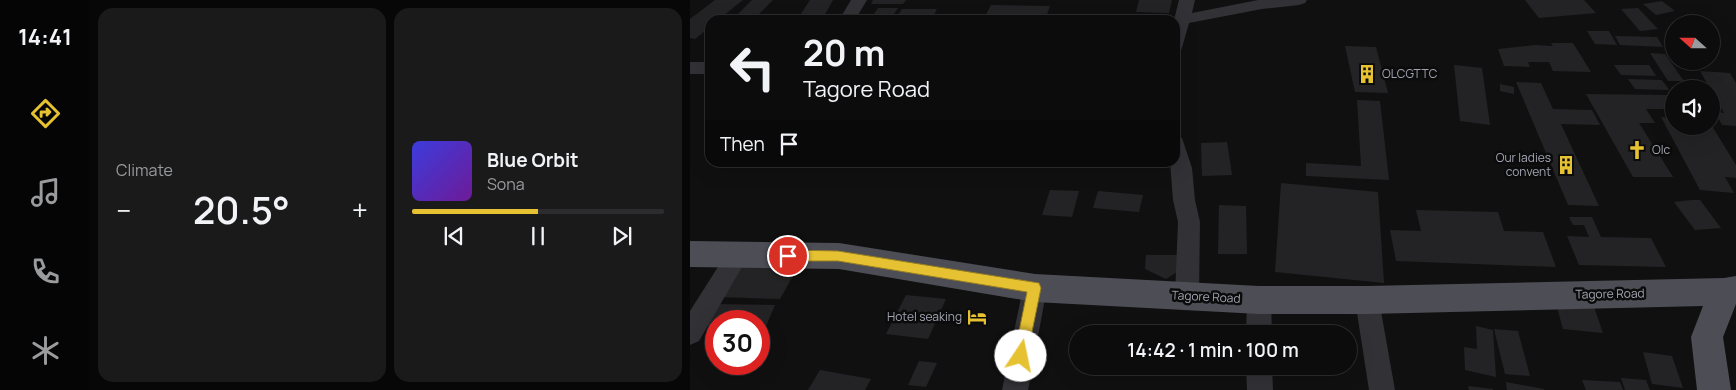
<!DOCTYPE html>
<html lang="en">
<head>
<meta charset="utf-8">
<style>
	:root { --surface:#0c0c0d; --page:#1a1a1b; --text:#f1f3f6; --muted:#9a9b9d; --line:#2c2c2e; --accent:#e6c233 }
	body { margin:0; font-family:Manrope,sans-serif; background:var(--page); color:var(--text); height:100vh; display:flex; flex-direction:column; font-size:19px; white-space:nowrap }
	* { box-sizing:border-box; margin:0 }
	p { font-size:16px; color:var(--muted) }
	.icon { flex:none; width:28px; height:28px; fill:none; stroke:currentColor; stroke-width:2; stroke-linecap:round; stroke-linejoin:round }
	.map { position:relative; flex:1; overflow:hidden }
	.sheet { display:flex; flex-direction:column; gap:8px; padding:8px; background:#070707; width:600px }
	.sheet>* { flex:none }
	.top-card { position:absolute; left:15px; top:15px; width:475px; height:152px; border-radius:15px; box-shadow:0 5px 20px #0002,0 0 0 1px var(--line); background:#0c0c0d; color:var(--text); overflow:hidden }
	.needle { width:32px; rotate:291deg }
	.fabs { position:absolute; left:975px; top:15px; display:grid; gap:10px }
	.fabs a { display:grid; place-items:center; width:55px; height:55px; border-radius:50%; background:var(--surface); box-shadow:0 5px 20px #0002,0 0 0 1px var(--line); font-size:25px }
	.speed { position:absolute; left:15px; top:310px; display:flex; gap:10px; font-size:25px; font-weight:700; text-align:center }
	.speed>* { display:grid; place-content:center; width:65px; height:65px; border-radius:50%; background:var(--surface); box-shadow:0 5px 20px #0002,0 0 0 1px var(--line); line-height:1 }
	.speed .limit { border:8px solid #d22; background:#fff; color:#111 }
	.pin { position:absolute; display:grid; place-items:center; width:42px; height:42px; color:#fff; margin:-21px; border:2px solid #fff; border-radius:50%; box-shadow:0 1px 5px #0007 }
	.me { position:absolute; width:55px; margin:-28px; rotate:11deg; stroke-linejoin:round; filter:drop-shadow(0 0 4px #0008) }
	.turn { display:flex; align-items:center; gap:18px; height:105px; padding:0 15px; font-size:22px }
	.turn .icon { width:65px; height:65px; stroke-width:2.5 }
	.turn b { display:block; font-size:35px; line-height:42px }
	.then { display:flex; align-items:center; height:48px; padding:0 15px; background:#0003; gap:10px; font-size:19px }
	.big { font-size:38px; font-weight:600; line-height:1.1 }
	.sheet .tile { flex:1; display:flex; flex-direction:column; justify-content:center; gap:8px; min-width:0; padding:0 18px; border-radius:15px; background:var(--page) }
	.song { display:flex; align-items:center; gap:15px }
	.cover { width:60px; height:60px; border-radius:8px; background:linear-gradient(135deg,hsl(240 70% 55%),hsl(280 70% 35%)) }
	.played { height:5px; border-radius:2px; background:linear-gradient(90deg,var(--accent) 50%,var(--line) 50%) }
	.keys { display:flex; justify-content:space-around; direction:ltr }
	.heat { display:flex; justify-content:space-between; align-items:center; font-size:28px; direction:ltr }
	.sheet .tiles { flex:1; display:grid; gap:8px; grid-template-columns:repeat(2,1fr) }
	.trip { position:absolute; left:379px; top:325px; width:288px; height:50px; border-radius:25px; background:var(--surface); box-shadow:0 5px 20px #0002,0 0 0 1px var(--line); font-weight:600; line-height:50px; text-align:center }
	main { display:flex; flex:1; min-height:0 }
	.dock { display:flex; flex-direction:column; width:90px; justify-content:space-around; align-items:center; background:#050505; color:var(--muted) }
	.dock .icon { width:35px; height:35px }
	.dock .current { color:var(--accent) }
	.dock b { font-size:22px; color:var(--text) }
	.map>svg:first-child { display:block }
</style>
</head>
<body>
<main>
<nav class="dock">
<b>14:41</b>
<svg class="icon current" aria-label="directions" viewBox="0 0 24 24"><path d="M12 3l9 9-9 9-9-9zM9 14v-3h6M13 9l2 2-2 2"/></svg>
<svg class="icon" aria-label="music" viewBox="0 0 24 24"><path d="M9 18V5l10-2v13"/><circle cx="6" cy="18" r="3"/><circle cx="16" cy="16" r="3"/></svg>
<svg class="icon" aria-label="phone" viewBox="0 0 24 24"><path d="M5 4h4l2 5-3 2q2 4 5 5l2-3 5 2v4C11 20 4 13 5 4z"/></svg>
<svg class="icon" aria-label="climate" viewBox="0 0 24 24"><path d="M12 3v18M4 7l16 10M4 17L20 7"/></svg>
</nav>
<section class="sheet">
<div class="tiles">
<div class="tile"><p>Climate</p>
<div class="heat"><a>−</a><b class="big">20.5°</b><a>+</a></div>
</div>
<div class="tile">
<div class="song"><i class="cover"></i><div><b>Blue Orbit</b><p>Sona</p></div></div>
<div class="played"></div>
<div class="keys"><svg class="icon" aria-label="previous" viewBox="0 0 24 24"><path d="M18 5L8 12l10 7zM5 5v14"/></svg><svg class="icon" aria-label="pause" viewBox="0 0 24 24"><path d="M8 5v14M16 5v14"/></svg><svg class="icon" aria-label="next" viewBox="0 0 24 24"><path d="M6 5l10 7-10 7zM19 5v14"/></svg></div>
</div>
</div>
</section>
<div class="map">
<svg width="1046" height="390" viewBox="0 0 1046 390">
	<rect width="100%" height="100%" fill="#101011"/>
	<g fill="#232325">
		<polygon points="25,0 53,0 28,20 20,20 20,27 5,39 0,38 0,19"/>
		<polygon points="62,0 83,0 63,20 42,20"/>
		<polygon points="120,0 143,0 132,20 107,20"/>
		<polygon points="183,0 216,0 213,4 181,4"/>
		<polygon points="449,0 482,0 479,13 446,12"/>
		<polygon points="835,0 894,0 906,13 849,18"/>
		<polygon points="972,1 985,11 966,15 953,4"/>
		<polygon points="301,5 360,6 355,20 293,20"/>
		<polygon points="188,8 208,8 200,20 180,20"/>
		<polygon points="948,8 968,29 950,31 931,9"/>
		<polygon points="212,9 247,9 241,20 205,20"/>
		<polygon points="448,15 474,16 473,20 447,20"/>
		<polygon points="897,31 919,31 927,45 905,44"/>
		<polygon points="925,36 967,37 973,47 930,45"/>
		<polygon points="861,43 883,43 901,72 863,71 859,62 838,62 840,67 814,66 808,49 845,45 863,46"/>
		<polygon points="655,46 686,47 698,93 665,92"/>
		<polygon points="960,53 975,54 994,81 978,81"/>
		<polygon points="764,65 792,68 800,125 770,121"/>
		<polygon points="924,65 959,65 966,76 931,75"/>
		<polygon points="1010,71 1040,73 1046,83 1046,126 1032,125 1025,112 1034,113"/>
		<polygon points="938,79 972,80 979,90 945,89"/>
		<polygon points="826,82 851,83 863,109 902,110 910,125 871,124 909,206 878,205"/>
		<polygon points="810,84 824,87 824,94 810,91"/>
		<polygon points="896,94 977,95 984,104 984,109 956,109 965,123 949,123 983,177 943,177"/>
		<polygon points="667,100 690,101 699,180 616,176 616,163 671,166"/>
		<polygon points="971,117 984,118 984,126 1022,126 1046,165 1046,178 1035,177 1044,193 1010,190"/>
		<polygon points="537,142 542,175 512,176 511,143"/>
		<polygon points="591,183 688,192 694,283 585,272"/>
		<polygon points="360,190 389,191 382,217 352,215"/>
		<polygon points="408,191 453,195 449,212 403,208"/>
		<polygon points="1001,200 1010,200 1031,228 1005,230 984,202"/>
		<polygon points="529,205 556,206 557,254 528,254"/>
		<polygon points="726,210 808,212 814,231 853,232 866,267 706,261 700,230 731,231"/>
		<polygon points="879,217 902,217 911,237 961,238 976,267 889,265 877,236 899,237 894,225 883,225"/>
		<polygon points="456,255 492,255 492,269 476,279 455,269"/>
		<polygon points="48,266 108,267 90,299 28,297"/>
		<polygon points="216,295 256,299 238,339 196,334"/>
		<polygon points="865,300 903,304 913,333 873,329"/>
		<polygon points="25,304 85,305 74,331 69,330 69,321 26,321 26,327 10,325"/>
		<polygon points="786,326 803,330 806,377 775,370 774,347 787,349"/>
		<polygon points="804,329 828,331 840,376 815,374"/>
		<polygon points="953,352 982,356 993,388 962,384"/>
		<polygon points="229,361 247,363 236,387 218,385"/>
		<polygon points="130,370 181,379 175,390 118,390"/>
		<polygon points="931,378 956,380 960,390 935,390"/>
		<polygon points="892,380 930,382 933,390 896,390"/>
		<polygon points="816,382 854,389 854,390 817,390"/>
		<polygon points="778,386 803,389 803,390 779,390"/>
	</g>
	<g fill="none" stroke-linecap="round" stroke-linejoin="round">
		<g fill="#313136" fill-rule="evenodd">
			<polygon points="161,0 177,0 165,20 149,20"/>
			<polygon points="489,0 505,0 502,13 568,0 617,0 615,3 609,5 572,9 499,23 491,51 485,52 484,20"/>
			<rect x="0" y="62" width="20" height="12"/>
			<polygon points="485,136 492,138 502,168 505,200 510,222 509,296 506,304 497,307 488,304 485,296 488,222 483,200 480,162 485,162"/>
			<polygon points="48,245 56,248 59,255 9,341 0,345 0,311 40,248"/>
			<polygon points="345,277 353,280 357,288 338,390 312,390 333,288 337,280"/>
			<polygon points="569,289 578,292 581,300 582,334 556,334 557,300 560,292"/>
			<polygon points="677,289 686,292 689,300 705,390 679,390 665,300 668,292"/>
			<polygon points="556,366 582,366 583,390 557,390"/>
		</g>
		<polygon fill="#4d4e55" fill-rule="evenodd" points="0,241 149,243 345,274 569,286 677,286 1034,278 1046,276 1046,304 1033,337 1041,390 1007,390 1001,337 1013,306 677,314 569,314 345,302 149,269 0,267"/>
	</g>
	<polygon fill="#e6c233" stroke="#967e21" points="98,250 148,251 349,283 351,288 336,361 331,363 326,361 324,356 337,292 148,261 98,261 94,259 92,256 94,252"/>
	<defs>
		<g id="building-bare" transform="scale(1.5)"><path d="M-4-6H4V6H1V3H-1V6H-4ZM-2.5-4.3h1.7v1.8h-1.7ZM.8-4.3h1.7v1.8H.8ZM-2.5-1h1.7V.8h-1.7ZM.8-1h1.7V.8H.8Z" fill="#e6c233" stroke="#0b0b0c" stroke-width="2.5" paint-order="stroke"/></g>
		<g id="church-bare" transform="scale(1.5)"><path d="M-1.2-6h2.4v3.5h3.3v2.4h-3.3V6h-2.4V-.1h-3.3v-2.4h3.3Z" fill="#e6c233" stroke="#0b0b0c" stroke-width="2.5" paint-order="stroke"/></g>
		<g id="hotel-bare" transform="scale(1.5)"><path d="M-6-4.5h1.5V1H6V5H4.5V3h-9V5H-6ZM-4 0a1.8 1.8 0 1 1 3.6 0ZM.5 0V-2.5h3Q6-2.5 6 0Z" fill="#e6c233" stroke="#0b0b0c" stroke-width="2.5" paint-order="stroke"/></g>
	</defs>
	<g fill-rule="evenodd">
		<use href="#building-bare" x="677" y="74"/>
		<use href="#church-bare" x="947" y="150"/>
		<use href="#building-bare" x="876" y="165"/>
		<use href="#hotel-bare" x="287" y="317"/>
	</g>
	<g text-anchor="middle" stroke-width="5" stroke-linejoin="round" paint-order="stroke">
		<g font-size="12" fill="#a2a5b1" stroke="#0b0b0c" text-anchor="start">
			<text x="692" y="78">OLCGTTC</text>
			<text x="962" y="154">Olc</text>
			<text x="861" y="162" text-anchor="end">Our ladies<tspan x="861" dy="14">convent</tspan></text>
			<text x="272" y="321" text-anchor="end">Hotel seaking</text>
		</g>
		<g font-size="12" fill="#a2a5b1" stroke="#0b0b0c">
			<text transform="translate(920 294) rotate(-1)" y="4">Tagore Road</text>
			<text transform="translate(516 297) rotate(3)" y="4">Tagore Road</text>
		</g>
	</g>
</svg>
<div class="fabs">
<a><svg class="needle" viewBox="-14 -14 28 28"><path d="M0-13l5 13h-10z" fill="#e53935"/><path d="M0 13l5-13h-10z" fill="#9a9b9d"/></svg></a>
<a><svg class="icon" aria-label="sound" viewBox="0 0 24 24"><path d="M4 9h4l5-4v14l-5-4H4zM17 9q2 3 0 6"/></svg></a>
</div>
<div class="speed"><div class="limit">30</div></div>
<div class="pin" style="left:98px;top:256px;background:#d93025"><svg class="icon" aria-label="arrive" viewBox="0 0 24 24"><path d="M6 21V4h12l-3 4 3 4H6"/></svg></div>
<svg class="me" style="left:331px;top:356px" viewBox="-20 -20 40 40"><circle r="19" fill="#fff"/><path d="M0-13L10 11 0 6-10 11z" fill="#e6c233"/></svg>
<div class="trip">14:42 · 1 min · 100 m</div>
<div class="top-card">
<div class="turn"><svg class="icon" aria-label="left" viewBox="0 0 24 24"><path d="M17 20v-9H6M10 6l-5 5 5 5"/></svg><div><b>20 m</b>Tagore Road</div></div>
<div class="then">Then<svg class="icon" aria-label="arrive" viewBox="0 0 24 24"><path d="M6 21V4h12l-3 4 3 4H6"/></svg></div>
</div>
</div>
</main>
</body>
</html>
